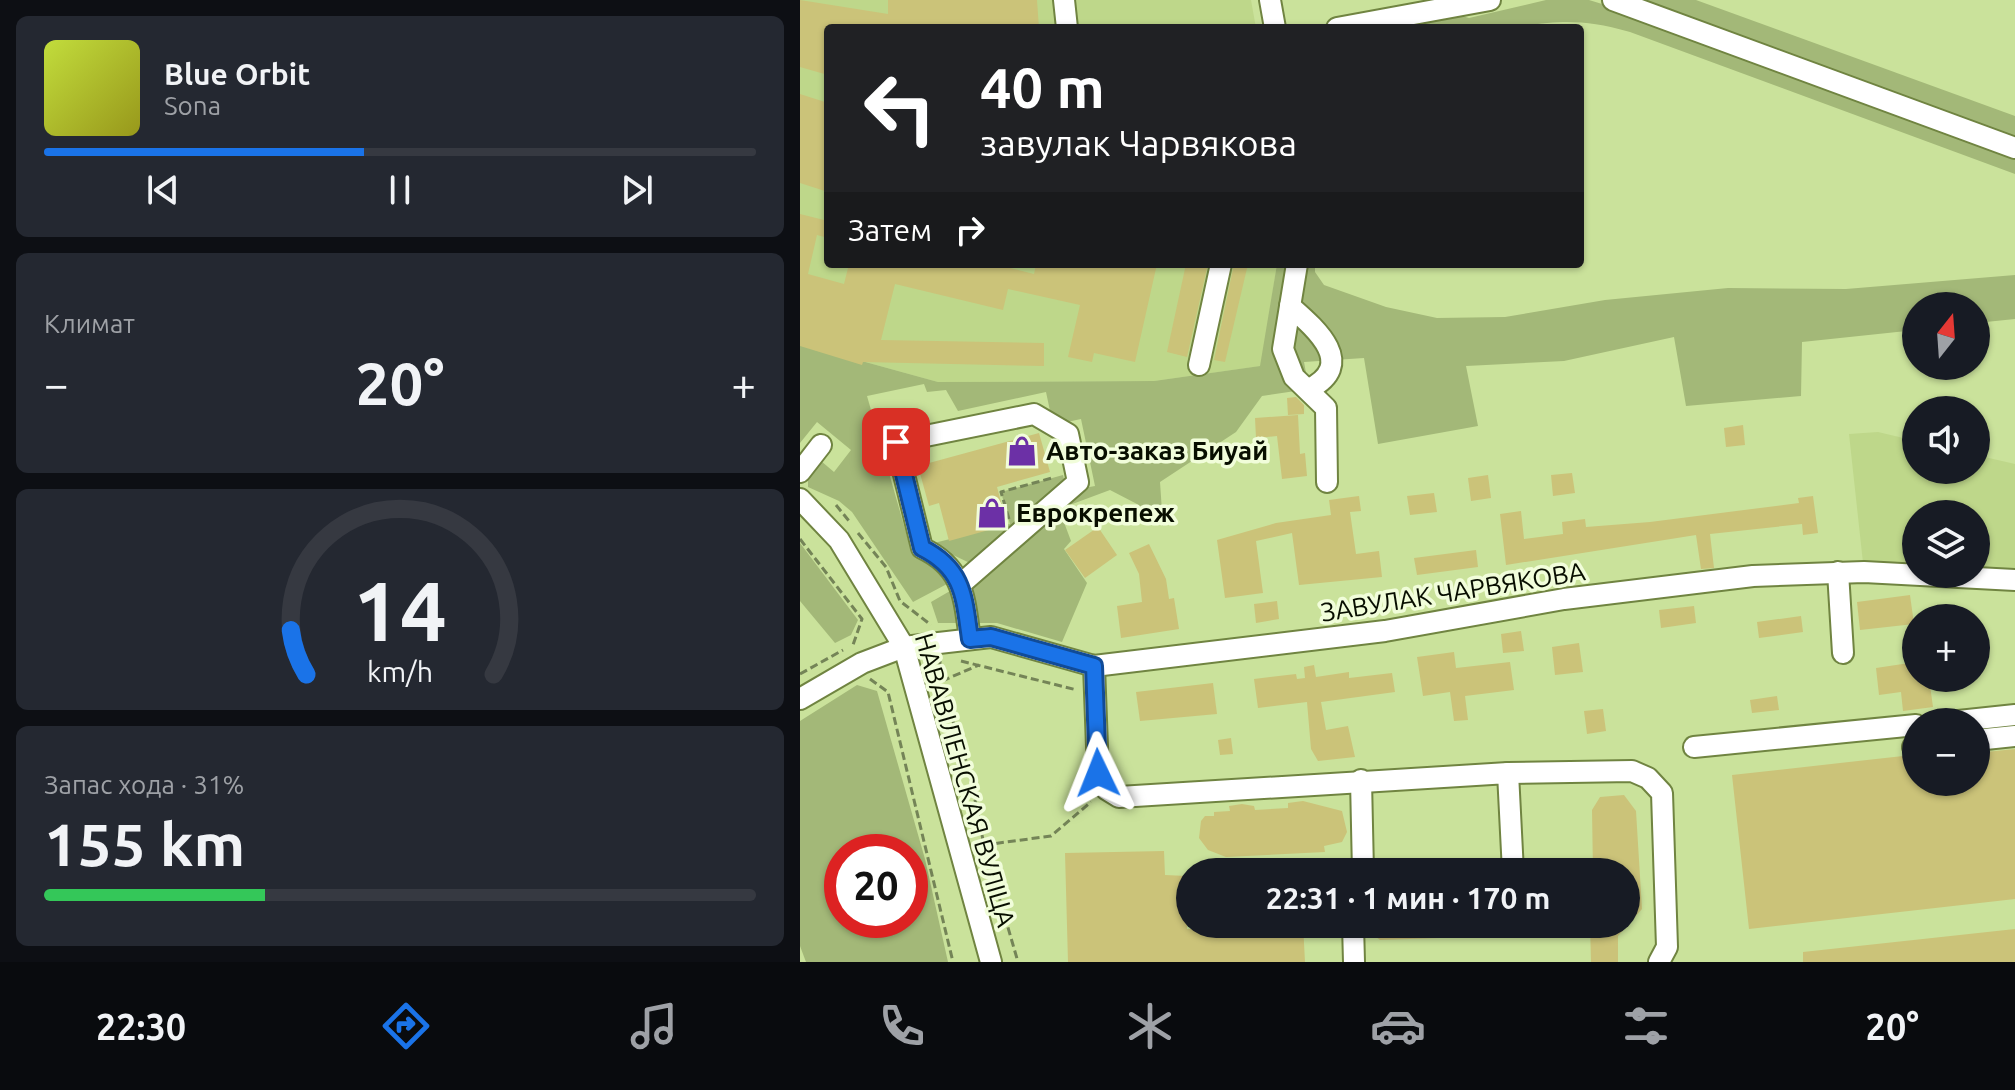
<!DOCTYPE html>
<html lang="ru">
<head>
<meta charset="utf-8">
<style>
	:root { --surface:#171b24; --page:#242831; --text:#f1f3f6; --muted:#9ea1a6; --line:#363941; --accent:#1a73e8 }
	body { margin:0; font-family:Ubuntu,sans-serif; background:var(--page); color:var(--text); height:100vh; display:flex; flex-direction:column; font-size:30px; white-space:nowrap }
	* { box-sizing:border-box; margin:0 }
	p { font-size:26px; color:var(--muted) }
	.icon { flex:none; width:44px; height:44px; fill:none; stroke:currentColor; stroke-width:2; stroke-linecap:round; stroke-linejoin:round }
	.map { position:relative; flex:1; overflow:hidden }
	.side { display:flex; flex-direction:column; gap:16px; padding:16px; background:#0d0f14; width:800px }
	.side>* { flex:none }
	.top-card { position:absolute; left:24px; top:24px; width:760px; height:244px; border-radius:8px; box-shadow:0 2px 6px #0004; background:#202124; color:#fff; overflow:hidden }
	.needle { width:52px; rotate:17deg }
	.controls { position:absolute; left:1102px; top:292px; display:grid; gap:16px }
	.controls a { display:grid; place-items:center; width:88px; height:88px; border-radius:50%; background:var(--surface); box-shadow:0 2px 6px #0004; font-size:40px }
	.speed { position:absolute; left:24px; top:834px; display:flex; gap:16px; font-size:40px; font-weight:700; text-align:center }
	.speed>* { display:grid; place-content:center; width:104px; height:104px; border-radius:50%; background:var(--surface); box-shadow:0 2px 6px #0004; line-height:1 }
	.speed .limit { border:12px solid #d22; background:#fff; color:#111 }
	.pin { position:absolute; display:grid; place-items:center; width:68px; height:68px; color:#fff; margin:-34px; border-radius:16px; box-shadow:0 4px 12px #0006 }
	.me { position:absolute; width:88px; margin:-44px; rotate:358deg; stroke-linejoin:round; filter:drop-shadow(0 0 6px #0008) }
	.turn { display:flex; align-items:center; gap:28px; height:168px; padding:0 24px; font-size:36px }
	.turn .icon { width:104px; height:104px; stroke-width:2.5 }
	.turn b { display:block; font-size:56px; line-height:68px }
	.then { display:flex; align-items:center; height:76px; padding:0 24px; background:#0003; gap:16px; font-size:30px }
	.big { font-size:60px; font-weight:700; line-height:1.1 }
	.side .widget { flex:1; display:flex; flex-direction:column; justify-content:center; gap:12px; min-width:0; padding:0 28px; border-radius:12px; background:var(--page) }
	.side .dial { align-items:center; gap:0 }
	.dial svg { height:208px; overflow:visible; fill:none; stroke:var(--line); stroke-width:7; stroke-linecap:round; text-anchor:middle }
	.dial text { fill:var(--text); stroke:none }
	.song { display:flex; align-items:center; gap:24px }
	.cover { width:96px; height:96px; border-radius:12px; background:linear-gradient(135deg,hsl(70 70% 55%),hsl(60 70% 35%)) }
	.played { height:8px; border-radius:4px; background:linear-gradient(90deg,var(--accent) 45%,var(--line) 45%) }
	.keys { display:flex; justify-content:space-around; direction:ltr }
	.heat { display:flex; justify-content:space-between; align-items:center; font-size:44px; direction:ltr }
	.charge { height:12px; border-radius:6px; background:linear-gradient(90deg,#34c759 31%,var(--line) 0) }
	.trip { position:absolute; left:376px; top:858px; width:464px; height:80px; border-radius:40px; background:var(--surface); box-shadow:0 2px 6px #0004; font-weight:700; line-height:80px; text-align:center }
	.tabs { display:flex; height:128px; justify-content:space-around; align-items:center; background:#090b0e; color:var(--muted) }
	.tabs .icon { width:56px; height:56px }
	.tabs .active { color:var(--accent) }
	.tabs b { font-size:36px; color:var(--text) }
	main { display:flex; flex:1; min-height:0 }
	.map>svg:first-child { display:block }
</style>
</head>
<body>
<main>
<section class="side">
<div class="widget">
<div class="song"><i class="cover"></i><div><b>Blue Orbit</b><p>Sona</p></div></div>
<div class="played"></div>
<div class="keys"><svg class="icon" aria-label="previous" viewBox="0 0 24 24"><path d="M18 5L8 12l10 7zM5 5v14"/></svg><svg class="icon" aria-label="pause" viewBox="0 0 24 24"><path d="M8 5v14M16 5v14"/></svg><svg class="icon" aria-label="next" viewBox="0 0 24 24"><path d="M6 5l10 7-10 7zM19 5v14"/></svg></div>
</div>
<div class="widget"><p>Климат</p>
<div class="heat"><a>−</a><b class="big">20°</b><a>+</a></div>
</div>
<div class="widget dial"><svg viewBox="0 0 100 80">
<path d="M14 69A42 42 0 1 1 86 69"/>
<path d="M14 69A42 42 0 0 1 8 52" stroke="#1a73e8"/>
<text x="50" y="56" font-size="32" font-weight="700">14</text>
<text x="50" y="72" font-size="11">km/h</text>
</svg></div>
<div class="widget"><p>Запас хода · 31%</p><b class="big">155 km</b><div class="charge"></div></div>
</section>
<div class="map">
<svg width="1215" height="962" viewBox="0 0 1215 962">
	<rect width="100%" height="100%" fill="#cae29b"/>
	<g fill="#bed78a" fill-rule="evenodd">
		<polygon points="0,0 451,0 456,28 28,28 28,264 477,264 461,366 354,381 138,382 0,344"/>
		<path d="M1078 432 1116 441V470H1176V455L1215 464V580L1064 572 1049 434ZM1116 514H1176V574H1116Z"/>
	</g>
	<g fill="#a3b878" fill-rule="evenodd">
		<path d="M746 0H789L838 15 1215 157V174L830 32C779 18 759 21 707 28 665 34 618 28 576 28L642 10 669 18Z"/>
		<polygon points="839,0 896,0 1215,116 1215,139"/>
		<path d="M477 264H515V272L524 285 586 307 637 318 705 317 805 300 928 288 1046 289 1215 275V319L1176 323V306H1116V330L1002 342 1001 396 886 406 874 337 764 361 666 366 678 426 578 444 564 358 504 362 509 389 462 396 436 432 360 482 363 526 337 504 310 490 259 509 271 541 264 549 287 583 262 642 197 623H138L131 602 150 591 147 584 113 602 52 512 39 501 8 487V474L21 461 34 472 51 450 17 422 0 443V344L138 382 354 381 460 366ZM124 384 127 392 146 390 158 411 246 392 253 425 281 419 295 486 268 491 162 582 122 548 111 550 67 396Z"/>
		<polygon points="263,475 265,484 174,565 130,544 210,524 201,492"/>
		<polygon points="0,543 58,620 51,635 35,643 0,601"/>
		<path d="M57 685 77 691 125 859 148 962H6L0 946V721ZM42 852H110V920H42Z"/>
	</g>
	<g fill="#cbc379">
		<polygon points="0,0 88,14 88,0 237,0 239,28 28,28 28,75 0,67"/>
		<polygon points="0,94 28,103 28,192 0,183"/>
		<polygon points="0,214 28,221 28,238 17,235 8,274 44,284 49,264 195,264 234,274 236,264 357,264 335,362 294,353 292,362 268,357 280,305 208,289 203,310 95,284 81,340 244,343 244,366 63,362 62,365 0,346"/>
		<polygon points="386,264 408,264 387,357 367,352"/>
		<polygon points="434,264 448,264 425,362 414,360"/>
		<polygon points="496,397 504,405 504,414 488,415 487,398"/>
		<polygon points="498,415 500,454 505,453 507,476 482,479 477,436 456,438 455,418"/>
		<polygon points="943,425 945,445 926,447 924,428"/>
		<polygon points="239,433 250,472 197,487 207,525 149,541 139,503 129,506 118,466"/>
		<polygon points="772,473 775,493 753,496 751,475"/>
		<polygon points="688,475 691,498 671,501 668,478"/>
		<polygon points="634,493 637,512 610,515 607,496"/>
		<polygon points="559,496 561,511 550,512 556,554 579,551 582,577 499,585 492,533 456,541 463,593 425,598 417,540 476,523 531,515 529,500"/>
		<polygon points="1013,496 1018,533 1003,535 1002,524 910,534 914,568 901,569 896,535 706,565 700,514 721,511 724,539 763,534 762,522 785,519 786,527 850,522 999,503 998,498"/>
		<polygon points="298,527 317,555 285,578 265,550"/>
		<polygon points="349,544 366,579 369,599 374,598 379,629 321,638 317,606 342,602 339,574 329,553"/>
		<polygon points="676,550 678,567 617,575 614,558"/>
		<polygon points="1110,595 1114,624 1060,630 1057,602"/>
		<polygon points="477,601 479,619 456,623 454,604"/>
		<polygon points="894,606 896,623 861,628 859,610"/>
		<polygon points="1001,616 1003,632 959,638 957,622"/>
		<polygon points="721,631 724,651 703,653 701,634"/>
		<polygon points="779,643 783,672 755,675 752,647"/>
		<polygon points="654,652 656,668 710,662 714,690 665,696 668,720 654,721 650,692 623,696 617,657"/>
		<polygon points="1116,662 1116,678 1129,678 1133,707 1103,711 1101,692 1079,695 1076,668"/>
		<polygon points="514,665 516,677 549,672 549,678 592,673 595,692 521,702 526,730 548,726 555,757 518,761 511,749 507,702 458,708 454,679 496,674 497,679 505,678 504,667"/>
		<polygon points="413,683 417,714 340,721 336,692"/>
		<polygon points="977,696 979,710 952,713 950,700"/>
		<polygon points="803,709 806,731 787,734 784,711"/>
		<polygon points="431,738 433,754 420,755 418,740"/>
		<polygon points="1215,749 1215,899 949,929 932,775 1103,756 1116,760 1116,782 1176,782 1176,753"/>
		<polygon points="824,795 836,811 842,909 818,936 818,962 791,962 790,924 826,924 826,872 793,872 792,810 800,797"/>
		<polygon points="503,801 542,811 547,832 542,842 524,846 525,852 426,857 408,850 399,838 401,821 405,816 414,816 414,812 430,811 429,806 442,804 454,806 455,810 488,808 488,803"/>
		<polygon points="364,851 365,875 387,876 387,929 503,924 505,962 268,962 265,853"/>
		<polygon points="566,924 698,924 698,936 580,940 566,929"/>
		<polygon points="1215,929 1215,962 1003,962 1003,952"/>
	</g>
	<g fill="none" stroke-linecap="round" stroke-linejoin="round">
		<g stroke="#708441" stroke-width="24">
			<g id="minor">
				<polyline points="264,0 267,28"/>
				<polyline points="470,0 475,28"/>
				<polyline points="813,0 1215,148"/>
				<polyline points="537,28 690,0"/>
				<polyline points="497,264 483,349 494,377 526,408 527,482"/>
				<path d="M490 306C515 328 558 364 509 389"/>
				<polyline points="399,365 421,264"/>
				<polyline points="0,472 21,445"/>
				<polyline points="0,499 39,540 104,647 191,962"/>
				<polyline points="1038,572 1043,653"/>
				<path d="M162 583 278 482 268 434 234 414 96 442 122 548C164 568 164 597 170 639"/>
				<polyline points="294,666 298,773 306,789 319,797 708,773 713,872"/>
				<polyline points="0,699 62,663 104,647 191,637 294,666 585,631 764,599 953,576 1064,572 1215,580"/>
				<polyline points="1149,722 1215,715"/>
				<polyline points="1176,740 1215,736"/>
				<polyline points="894,747 1116,725"/>
				<polyline points="1113,747 1116,746"/>
				<polyline points="708,773 832,771 848,778 862,793 867,947 859,962"/>
				<polyline points="561,780 563,872"/>
				<polyline points="553,924 554,962"/>
			</g>
		</g>
		<g stroke="#748457" stroke-width="3" stroke-dasharray="8 4" stroke-linecap="butt">
			<polyline points="36,505 49,521"/>
			<polyline points="209,519 201,492 252,478"/>
			<polyline points="58,533 86,567 100,601 131,625"/>
			<polyline points="0,539 62,619 53,645"/>
			<polyline points="140,661 140,682 169,770 184,845 218,962"/>
			<polyline points="161,661 277,690"/>
			<polyline points="0,674 43,650"/>
			<polyline points="70,679 88,692 153,962"/>
			<polyline points="142,681 179,665"/>
			<polyline points="184,845 251,836 291,802"/>
		</g>
		<use href="#minor" stroke="#fff" stroke-width="20"/>
	</g>
	<g fill="none" stroke-linecap="round" stroke-linejoin="round">
		<g stroke="#114b97" stroke-width="20">
			<path id="route" d="M96 442 122 548C164 569 164 597 170 639L191 637 294 666 298 773"/>
		</g>
		<use href="#route" stroke="#1a73e8" stroke-width="14"/>
	</g>
	<defs>
		<g id="shop-bare" transform="scale(2.4)"><path d="M-5-2.5h2.3a2.7 3.5 0 0 1 5.4 0H5L5.5 6h-11ZM-1.5-2.5h3a1.5 2.3 0 0 0-3 0Z" fill="#6c30a6" stroke="#f1fdda" stroke-width="2.5" paint-order="stroke"/></g>
	</defs>
	<g fill-rule="evenodd">
		<use href="#shop-bare" x="222" y="451"/>
		<use href="#shop-bare" x="192" y="513"/>
	</g>
	<g text-anchor="middle" stroke-width="7" stroke-linejoin="round" paint-order="stroke">
		<g font-size="26" font-weight="bold" fill="#080e00" stroke="#f1fdda" text-anchor="start">
			<text x="246" y="460">Авто-заказ Биуай</text>
			<text x="216" y="522">Еврокрепеж</text>
		</g>
		<g font-size="26" fill="#080e00" stroke="#f1fdda">
			<text transform="translate(653 592) rotate(-9)" y="9">ЗАВУЛАК ЧАРВЯКОВА</text>
			<text transform="translate(165 780) rotate(74)" y="9">НАВАВІЛЕНСКАЯ ВУЛІЦА</text>
		</g>
	</g>
</svg>
<div class="controls">
<a><svg class="needle" viewBox="-14 -14 28 28"><path d="M0-13l5 13h-10z" fill="#e53935"/><path d="M0 13l5-13h-10z" fill="#9ea1a6"/></svg></a>
<a><svg class="icon" aria-label="sound" viewBox="0 0 24 24"><path d="M4 9h4l5-4v14l-5-4H4zM17 9q2 3 0 6"/></svg></a>
<a><svg class="icon" aria-label="layers" viewBox="0 0 24 24"><path d="M12 4l9 5-9 5-9-5zM3 14l9 5 9-5"/></svg></a>
<a>+</a>
<a>−</a>
</div>
<div class="speed"><div class="limit">20</div></div>
<div class="pin" style="left:96px;top:442px;background:#d93025"><svg class="icon" aria-label="arrive" viewBox="0 0 24 24"><path d="M6 21V4h12l-3 4 3 4H6"/></svg></div>
<svg class="me" style="left:298px;top:773px" viewBox="-20 -20 40 40"><path d="M0-17L14 15 0 8-14 15z" fill="#1a73e8" stroke="#fff" stroke-width="4"/></svg>
<div class="trip">22:31 · 1 мин · 170 m</div>
<div class="top-card">
<div class="turn"><svg class="icon" aria-label="left" viewBox="0 0 24 24"><path d="M17 20v-9H6M10 6l-5 5 5 5"/></svg><div><b>40 m</b>завулак Чарвякова</div></div>
<div class="then">Затем<svg class="icon" aria-label="right" viewBox="0 0 24 24"><path d="M7 20v-9h11M14 6l5 5-5 5"/></svg></div>
</div>
</div>
</main>
<nav class="tabs">
<b>22:30</b>
<svg class="icon active" aria-label="directions" viewBox="0 0 24 24"><path d="M12 3l9 9-9 9-9-9zM9 14v-3h6M13 9l2 2-2 2"/></svg>
<svg class="icon" aria-label="music" viewBox="0 0 24 24"><path d="M9 18V5l10-2v13"/><circle cx="6" cy="18" r="3"/><circle cx="16" cy="16" r="3"/></svg>
<svg class="icon" aria-label="phone" viewBox="0 0 24 24"><path d="M5 4h4l2 5-3 2q2 4 5 5l2-3 5 2v4C11 20 4 13 5 4z"/></svg>
<svg class="icon" aria-label="climate" viewBox="0 0 24 24"><path d="M12 3v18M4 7l16 10M4 17L20 7"/></svg>
<svg class="icon" aria-label="car" viewBox="0 0 24 24"><path d="M5 17H2v-5l4-1 3-4h7l3 4 3 1v5h-3M9 17h6M6 11h13"/><circle cx="7" cy="17" r="2"/><circle cx="17" cy="17" r="2"/></svg>
<svg class="icon" aria-label="filters" viewBox="0 0 24 24"><path d="M4 7h16M4 17h16"/><circle cx="9" cy="7" r="2"/><circle cx="15" cy="17" r="2"/></svg>
<b>20°</b>
</nav>
</body>
</html>
